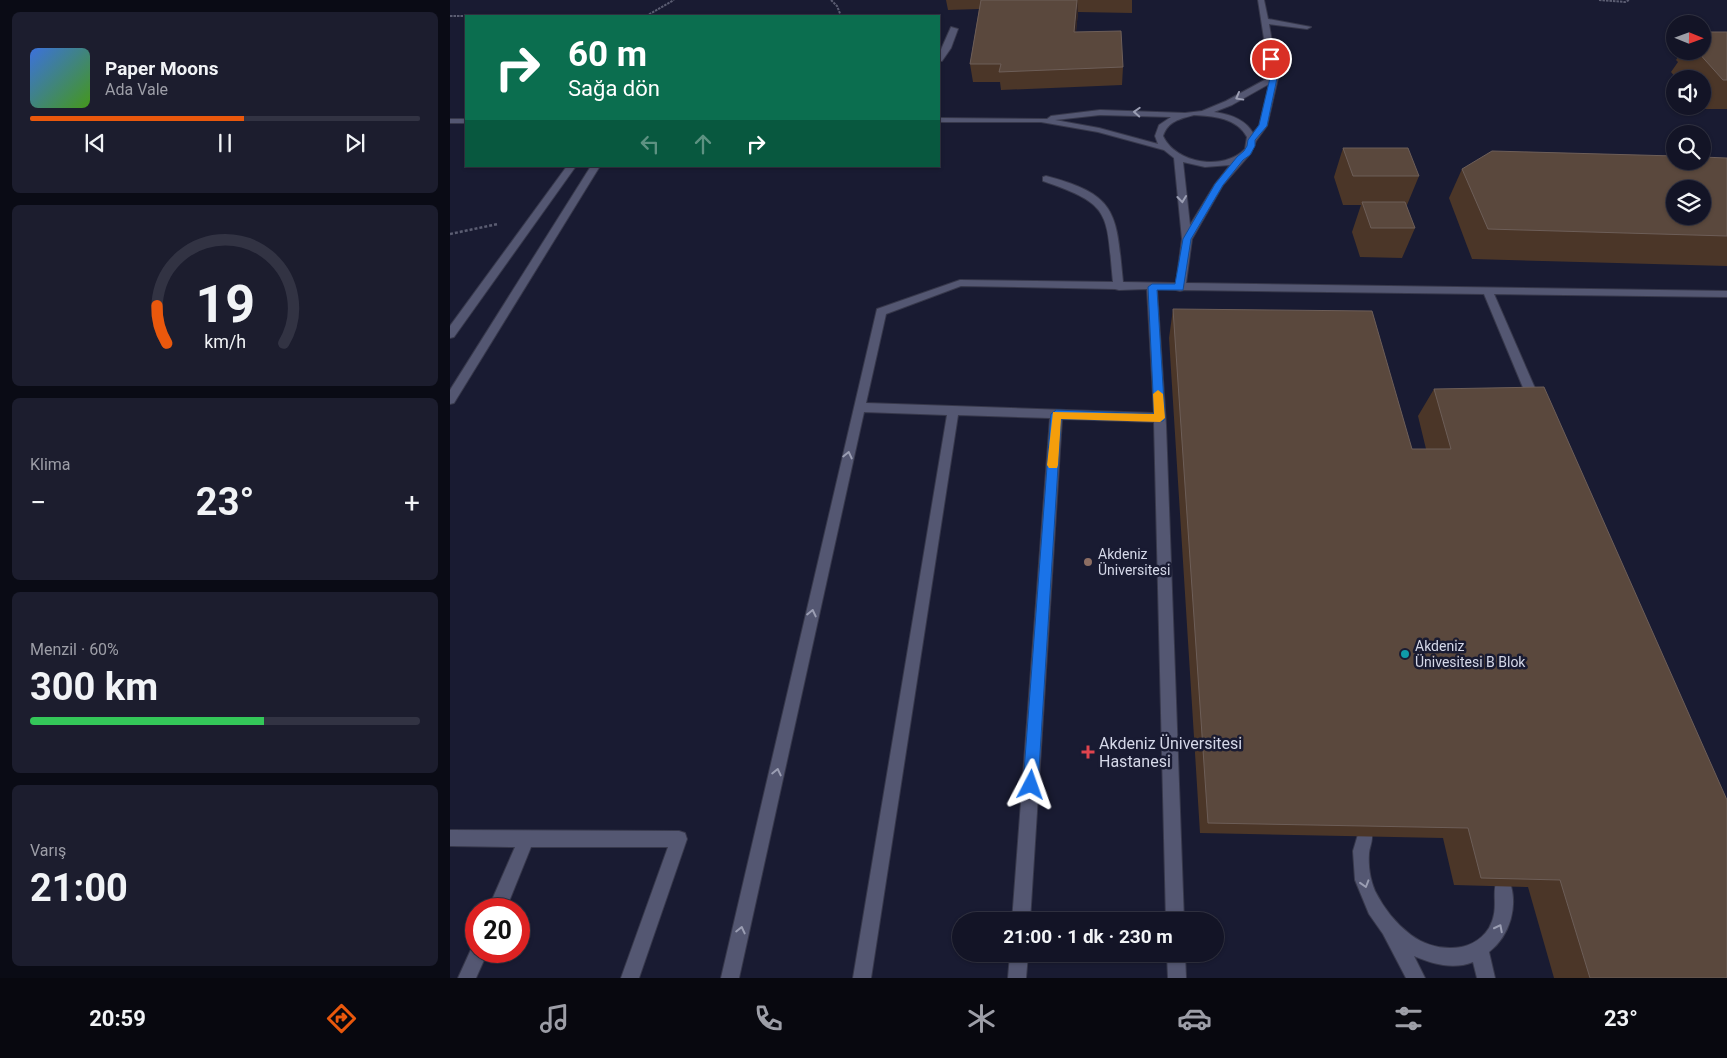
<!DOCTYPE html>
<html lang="tr">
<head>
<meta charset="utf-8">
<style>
	:root { --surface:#131426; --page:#1c1d2e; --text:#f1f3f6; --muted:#9d9ea7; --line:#323343; --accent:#ea580c }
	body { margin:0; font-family:Roboto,sans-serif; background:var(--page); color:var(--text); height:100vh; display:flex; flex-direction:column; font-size:19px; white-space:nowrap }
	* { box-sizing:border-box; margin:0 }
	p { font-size:16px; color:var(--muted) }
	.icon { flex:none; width:28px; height:28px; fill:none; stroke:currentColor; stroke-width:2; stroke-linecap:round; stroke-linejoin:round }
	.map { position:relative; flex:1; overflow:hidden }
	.sheet { display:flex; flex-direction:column; gap:12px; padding:12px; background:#0a0b15; width:450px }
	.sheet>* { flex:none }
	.banner { position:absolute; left:15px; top:15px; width:475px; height:152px; border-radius:0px; box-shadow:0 1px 4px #0004,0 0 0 1px var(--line); background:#0b6e4f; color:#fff; overflow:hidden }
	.needle { width:32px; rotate:91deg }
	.buttons { position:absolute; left:1216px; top:15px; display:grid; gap:10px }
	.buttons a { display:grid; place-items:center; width:45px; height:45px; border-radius:50%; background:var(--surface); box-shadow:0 1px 4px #0004,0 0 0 1px var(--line); font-size:25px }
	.speed { position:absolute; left:15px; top:898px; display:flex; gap:10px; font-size:25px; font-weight:700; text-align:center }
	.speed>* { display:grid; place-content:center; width:65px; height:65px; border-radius:50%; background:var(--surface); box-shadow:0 1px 4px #0004,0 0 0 1px var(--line); line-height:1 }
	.speed .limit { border:8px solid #d22; background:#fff; color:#111 }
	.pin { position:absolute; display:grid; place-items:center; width:42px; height:42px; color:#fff; margin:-21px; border:2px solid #fff; border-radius:50%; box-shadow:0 1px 5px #0007 }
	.me { position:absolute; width:55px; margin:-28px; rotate:4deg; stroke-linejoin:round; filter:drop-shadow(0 0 4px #0008) }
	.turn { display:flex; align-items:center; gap:18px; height:105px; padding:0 20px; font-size:22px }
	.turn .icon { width:65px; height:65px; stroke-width:2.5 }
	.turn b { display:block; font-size:35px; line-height:42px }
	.lanes { display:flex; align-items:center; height:48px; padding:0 20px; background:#0003; justify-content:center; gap:25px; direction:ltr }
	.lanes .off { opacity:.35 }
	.big { font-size:38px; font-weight:700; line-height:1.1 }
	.sheet .tile { flex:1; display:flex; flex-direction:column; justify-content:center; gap:8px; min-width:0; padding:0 18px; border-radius:8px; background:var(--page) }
	.sheet .dial { align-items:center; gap:0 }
	.dial svg { height:130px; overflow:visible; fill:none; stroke:var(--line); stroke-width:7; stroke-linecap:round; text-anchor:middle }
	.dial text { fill:var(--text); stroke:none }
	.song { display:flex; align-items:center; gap:15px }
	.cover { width:60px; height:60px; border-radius:8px; background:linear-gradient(135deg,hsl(220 70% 55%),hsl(100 70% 35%)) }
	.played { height:5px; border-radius:2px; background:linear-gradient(90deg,var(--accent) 55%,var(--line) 55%) }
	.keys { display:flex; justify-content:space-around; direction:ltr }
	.heat { display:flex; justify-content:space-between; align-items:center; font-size:28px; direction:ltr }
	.charge { height:8px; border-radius:4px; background:linear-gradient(90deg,#34c759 60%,var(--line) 0) }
	.trip { position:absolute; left:502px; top:912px; width:272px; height:50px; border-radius:25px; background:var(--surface); box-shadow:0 1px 4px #0004,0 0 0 1px var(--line); font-weight:700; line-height:50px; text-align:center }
	.menu { display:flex; height:80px; justify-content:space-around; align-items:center; background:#08080f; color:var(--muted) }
	.menu .icon { width:35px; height:35px }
	.menu .current { color:var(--accent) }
	.menu b { font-size:22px; color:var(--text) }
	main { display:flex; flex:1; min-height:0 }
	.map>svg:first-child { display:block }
</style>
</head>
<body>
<main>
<section class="sheet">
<div class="tile">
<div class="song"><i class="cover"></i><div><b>Paper Moons</b><p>Ada Vale</p></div></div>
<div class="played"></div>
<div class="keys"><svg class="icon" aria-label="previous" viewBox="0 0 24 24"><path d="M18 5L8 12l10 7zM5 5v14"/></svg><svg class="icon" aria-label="pause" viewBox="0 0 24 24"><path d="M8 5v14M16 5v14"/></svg><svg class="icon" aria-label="next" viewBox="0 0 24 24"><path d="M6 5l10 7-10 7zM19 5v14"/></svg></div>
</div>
<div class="tile dial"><svg viewBox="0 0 100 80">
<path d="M14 69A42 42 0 1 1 86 69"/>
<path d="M14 69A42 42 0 0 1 8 46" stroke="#ea580c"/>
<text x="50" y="56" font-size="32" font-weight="700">19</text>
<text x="50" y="72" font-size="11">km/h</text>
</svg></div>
<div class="tile"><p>Klima</p>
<div class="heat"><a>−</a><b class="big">23°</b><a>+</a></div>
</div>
<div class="tile"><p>Menzil · 60%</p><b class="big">300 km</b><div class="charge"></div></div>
<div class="tile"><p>Varış</p><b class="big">21:00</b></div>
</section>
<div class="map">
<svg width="1277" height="978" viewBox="0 0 1277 978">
	<rect width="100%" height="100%" fill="#191b32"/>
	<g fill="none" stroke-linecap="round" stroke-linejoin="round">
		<g stroke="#37384b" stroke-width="2">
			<g id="lane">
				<path d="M808 0H814L818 19 861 27 857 29 819 24 828 78 817 126 806 141 801 153 773 185 742 239 736 283 1277 291V297L1044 294 1091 402 1085 406 1079 402 1034 294 734 290 730 291 726 290 707 289 716 425 734 921H716L704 422 612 419 580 921H562L600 418 508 415 421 978H403L497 415 414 412 289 978H271L427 309 510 280 663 282C656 213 663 205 593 181V177L596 176C669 195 666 214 673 282L726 283 732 239 724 158 714 150 648 132 591 122H489V118L597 119 601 116 650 110 735 113 752 111 776 101 820 77ZM819 84 809 126 803 133C795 119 779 114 764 112L782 105ZM650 115 721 117 709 125 705 136 708 144 649 128 605 120ZM744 115C764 116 787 118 797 137L795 149C774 171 726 164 713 136 718 121 730 119 744 115ZM733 162 755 167 780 165 765 184 740 225ZM511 286 665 289 669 290 697 289 704 413 416 403 436 314Z"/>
				<polygon points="501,27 508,29 501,48 492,61 489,61 489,54"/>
				<rect x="0" y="119" width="16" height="4"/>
				<polygon points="117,166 126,166 4,337 0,338 0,326"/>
				<polygon points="141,166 150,166 4,403 0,404 0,390"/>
				<path d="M915 829 921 831C924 839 920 845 919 853 918 866 920 879 925 891 933 907 946 924 961 935 984 952 1022 955 1039 928 1050 909 1041 894 1047 880L1053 877 1059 880C1069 905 1060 936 1039 952L1045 978H1027L1023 962C1003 970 983 964 964 956L975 978H956L933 934 919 914 905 880 903 851 909 831Z"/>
				<polygon points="0,830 229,831 235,833 237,839 189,978 171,978 218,847 81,847 56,909 38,909 65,847 0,846"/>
				<polygon points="26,943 26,951 38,951 26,978 8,978 23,945"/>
				<polygon points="560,954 578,954 576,978 558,978"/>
				<polygon points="717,954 735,954 736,978 718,978"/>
			</g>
		</g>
		<g stroke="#5b5d72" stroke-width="2" stroke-dasharray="2.5 1" stroke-linecap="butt">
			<polyline points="381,0 387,6 391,16"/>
			<polyline points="1149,0 1175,2 1179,0"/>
			<polyline points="0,16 22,16"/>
			<polyline points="196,16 224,0"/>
		</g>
		<polyline stroke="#5b5d72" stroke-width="2.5" stroke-dasharray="3 2" stroke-linecap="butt" points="0,234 48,224"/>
		<use href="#lane" fill="#545772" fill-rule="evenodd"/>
	</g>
	<g fill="#4b3628">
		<polygon points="496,0 682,0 682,13 628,12 626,32 673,67 672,85 551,90 550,82 523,82 520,64 529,9 498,10"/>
		<polygon points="1277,32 1277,109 1253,109 1251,106 1252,106 1252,79 1227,79 1221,72 1228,62 1226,60 1232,51 1252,51"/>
		<polygon points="893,148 969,176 957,205 956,205 965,228 952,258 910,257 902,232 911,205 893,205 884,177"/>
		<polygon points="1277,158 1277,266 1022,259 999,198 1012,169"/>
		<polygon points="723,309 962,449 976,449 968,416 984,389 1277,978 1104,978 1078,887 1004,885 993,838 750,833 719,338"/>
	</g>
	<polygon fill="#312424" points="627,0 628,12 624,50 624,32"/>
	<g fill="#5a483d" stroke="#6d5e58" fill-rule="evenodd">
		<polygon points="531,0 627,0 624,32 671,31 673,67 549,72 551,64 520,64"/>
		<polygon points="1252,32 1277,32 1277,80 1273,80 1247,51 1252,51"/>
		<polygon points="893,148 958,148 969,176 903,176"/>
		<path d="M1042 151 1225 156V161H1252V157L1277 158V236L1038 229 1012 169ZM1225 189H1252V216H1225Z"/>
		<polygon points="912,202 955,202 965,228 921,228"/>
		<polygon points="723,309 922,311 962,449 1001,449 984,389 1094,387 1277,800 1277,978 1140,978 1110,880 1031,878 1018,828 758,823"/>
	</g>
	<defs><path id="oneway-chevron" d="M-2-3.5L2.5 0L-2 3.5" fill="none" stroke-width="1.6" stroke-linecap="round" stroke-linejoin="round" transform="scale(1.25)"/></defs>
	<g stroke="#9b9eb3">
		<use href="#oneway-chevron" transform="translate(789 97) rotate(151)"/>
		<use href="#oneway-chevron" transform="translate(687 112) rotate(-177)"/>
		<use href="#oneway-chevron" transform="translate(732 199) rotate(84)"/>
		<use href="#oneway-chevron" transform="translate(398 455) rotate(-77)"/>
		<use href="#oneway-chevron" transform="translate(362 613) rotate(-77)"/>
		<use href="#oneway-chevron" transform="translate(327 772) rotate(-77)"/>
		<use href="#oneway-chevron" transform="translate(915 884) rotate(73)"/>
		<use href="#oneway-chevron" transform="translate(1049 928) rotate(-63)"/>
		<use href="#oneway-chevron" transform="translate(291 930) rotate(-77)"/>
	</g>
	<polygon fill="#1a73e8" stroke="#114b97" points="821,57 824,59 827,78 817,126 805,140 805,146 800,155 793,160 773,185 741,239 733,290 707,290 715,418 713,421 611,419 588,785 586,790 581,792 576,790 573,785 601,414 606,410 704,414 698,287 702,284 725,284 733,239 765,184 787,157 794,151 797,146 798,140 809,125 820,78 817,59"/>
	<polygon fill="#f59e0b" points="708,390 713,394 715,418 710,422 611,419 608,465 607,468 599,468 597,465 603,412 704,414 703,394"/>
	<circle fill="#8d6e63" stroke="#191b32" stroke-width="2" cx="638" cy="562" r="5"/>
	<circle fill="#0f9aa8" stroke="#191b32" stroke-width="2" cx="955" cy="654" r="5"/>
	<path fill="#e0444e" stroke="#191b32" stroke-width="2" d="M635.5 744.5h5v5h5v5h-5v5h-5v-5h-5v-5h5z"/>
	<g text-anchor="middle" stroke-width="5" stroke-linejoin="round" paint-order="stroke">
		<g font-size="14" fill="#d5d8e8" stroke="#191b32" text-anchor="start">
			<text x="648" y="559">Akdeniz<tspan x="648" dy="16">Üniversitesi</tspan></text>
			<text x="965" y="651">Akdeniz<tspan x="965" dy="16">Ünivesitesi B Blok</tspan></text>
		</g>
		<g font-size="16" fill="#d5d8e8" stroke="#191b32" text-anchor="start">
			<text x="649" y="749">Akdeniz Üniversitesi<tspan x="649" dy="18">Hastanesi</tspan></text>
		</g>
	</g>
</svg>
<div class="buttons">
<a><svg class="needle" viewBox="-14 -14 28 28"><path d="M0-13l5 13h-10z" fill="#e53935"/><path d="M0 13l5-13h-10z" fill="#9d9ea7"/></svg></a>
<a><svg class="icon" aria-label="sound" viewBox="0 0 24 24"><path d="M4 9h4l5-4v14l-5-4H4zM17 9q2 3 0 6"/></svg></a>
<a><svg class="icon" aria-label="search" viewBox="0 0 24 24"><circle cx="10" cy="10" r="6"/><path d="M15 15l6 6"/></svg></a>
<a><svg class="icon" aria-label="layers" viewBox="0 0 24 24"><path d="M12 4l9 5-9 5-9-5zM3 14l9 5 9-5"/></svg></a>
</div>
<div class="speed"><div class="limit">20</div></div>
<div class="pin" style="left:821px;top:59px;background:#d93025"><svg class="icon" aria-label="arrive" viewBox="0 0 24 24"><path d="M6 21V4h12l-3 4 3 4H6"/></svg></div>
<svg class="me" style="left:581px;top:785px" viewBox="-20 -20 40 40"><path d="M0-17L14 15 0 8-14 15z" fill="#1a73e8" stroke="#fff" stroke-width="4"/></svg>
<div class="trip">21:00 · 1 dk · 230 m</div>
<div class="banner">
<div class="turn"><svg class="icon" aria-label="right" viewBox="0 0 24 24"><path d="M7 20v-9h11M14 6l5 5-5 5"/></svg><div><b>60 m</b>Sağa dön</div></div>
<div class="lanes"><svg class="icon off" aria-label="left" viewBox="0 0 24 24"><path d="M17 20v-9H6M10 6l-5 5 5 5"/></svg><svg class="icon off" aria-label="ahead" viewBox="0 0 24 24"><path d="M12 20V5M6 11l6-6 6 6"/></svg><svg class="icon" aria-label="right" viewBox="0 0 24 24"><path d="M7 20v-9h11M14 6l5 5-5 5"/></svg></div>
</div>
</div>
</main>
<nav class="menu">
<b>20:59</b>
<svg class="icon current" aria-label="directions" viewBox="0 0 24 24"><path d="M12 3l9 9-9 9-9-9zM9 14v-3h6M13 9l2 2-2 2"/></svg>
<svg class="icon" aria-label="music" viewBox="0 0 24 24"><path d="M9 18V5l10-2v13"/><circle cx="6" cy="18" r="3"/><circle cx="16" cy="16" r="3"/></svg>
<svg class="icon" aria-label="phone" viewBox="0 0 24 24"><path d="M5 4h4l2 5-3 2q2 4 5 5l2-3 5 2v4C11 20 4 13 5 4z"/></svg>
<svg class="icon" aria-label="climate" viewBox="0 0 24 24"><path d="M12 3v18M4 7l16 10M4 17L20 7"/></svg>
<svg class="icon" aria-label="car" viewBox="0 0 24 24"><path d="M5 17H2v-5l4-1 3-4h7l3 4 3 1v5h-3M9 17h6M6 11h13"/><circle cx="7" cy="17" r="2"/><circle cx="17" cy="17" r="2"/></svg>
<svg class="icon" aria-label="filters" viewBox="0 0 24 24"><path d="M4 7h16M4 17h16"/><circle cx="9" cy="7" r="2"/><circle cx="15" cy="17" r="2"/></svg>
<b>23°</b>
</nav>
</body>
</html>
